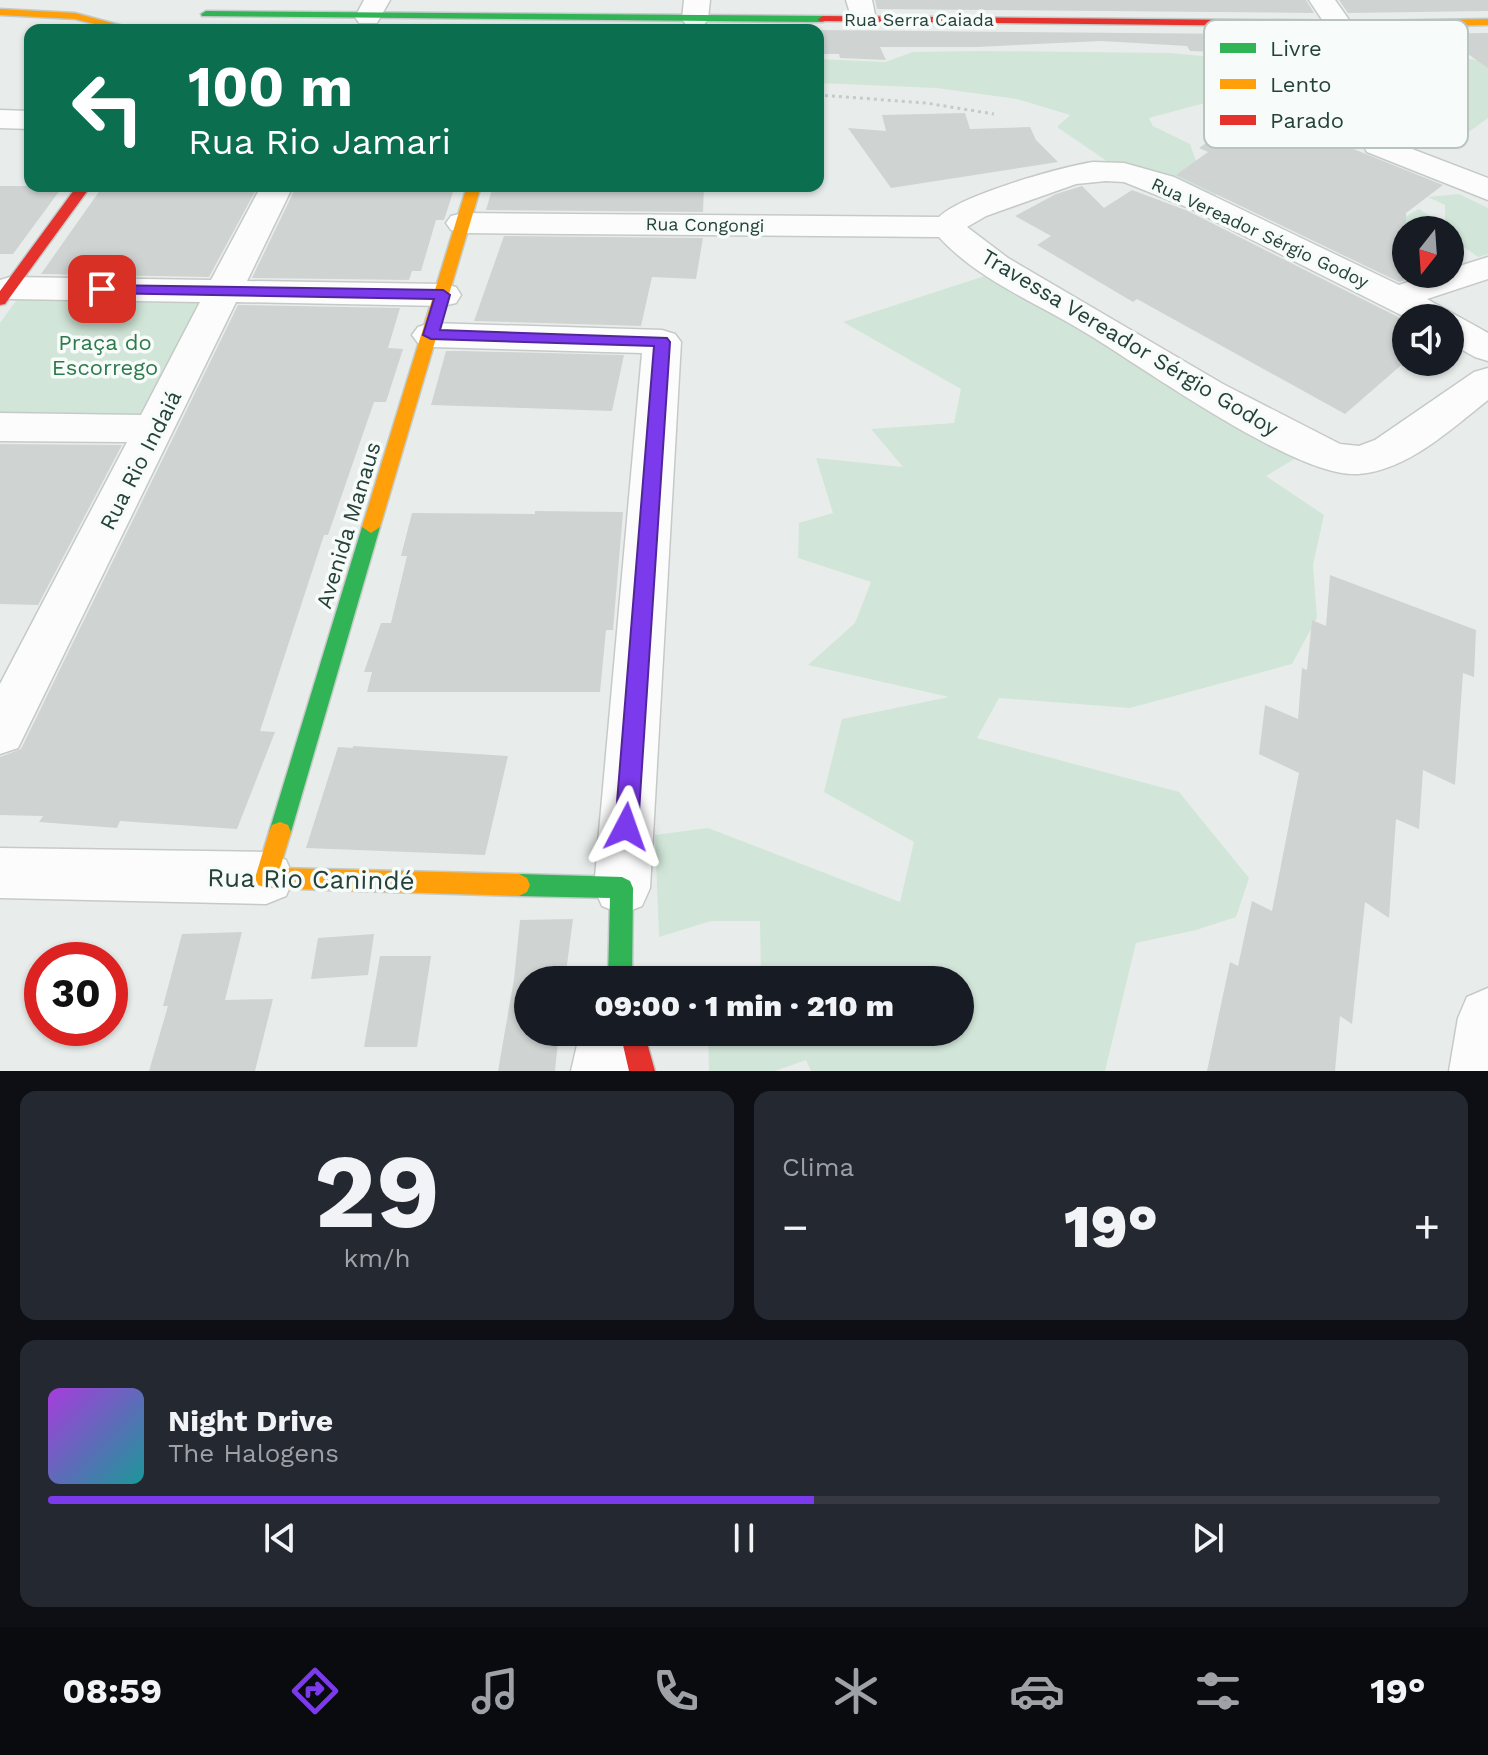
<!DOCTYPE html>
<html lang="pt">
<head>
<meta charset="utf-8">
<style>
	:root { --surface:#171b24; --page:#242831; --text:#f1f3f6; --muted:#9ea1a6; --line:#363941; --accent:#7c3aed }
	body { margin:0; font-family:"Work Sans",sans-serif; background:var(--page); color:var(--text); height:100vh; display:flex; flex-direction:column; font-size:30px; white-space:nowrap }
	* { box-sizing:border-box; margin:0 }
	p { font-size:26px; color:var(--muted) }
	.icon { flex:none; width:44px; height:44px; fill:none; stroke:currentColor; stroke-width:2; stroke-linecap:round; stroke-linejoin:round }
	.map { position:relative; height:1071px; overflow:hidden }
	.sheet { display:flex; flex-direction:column; gap:20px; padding:20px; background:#0d0f14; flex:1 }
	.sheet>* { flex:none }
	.top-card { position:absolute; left:24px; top:24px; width:800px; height:168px; border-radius:16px; box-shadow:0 2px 6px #0004; background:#0b6e4f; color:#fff; overflow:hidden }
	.needle { width:52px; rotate:197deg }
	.fabs { position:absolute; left:1392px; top:216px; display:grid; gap:16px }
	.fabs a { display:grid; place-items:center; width:72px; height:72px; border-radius:50%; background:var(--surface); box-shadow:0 2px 6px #0004; font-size:40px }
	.speed { position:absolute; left:24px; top:942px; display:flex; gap:16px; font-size:40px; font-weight:700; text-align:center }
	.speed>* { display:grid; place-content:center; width:104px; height:104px; border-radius:50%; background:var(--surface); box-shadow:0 2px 6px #0004; line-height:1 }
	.speed .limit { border:12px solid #d22; background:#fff; color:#111 }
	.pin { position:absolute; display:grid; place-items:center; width:68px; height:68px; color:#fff; margin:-34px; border-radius:16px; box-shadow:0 4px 12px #0006 }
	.me { position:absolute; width:88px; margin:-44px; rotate:4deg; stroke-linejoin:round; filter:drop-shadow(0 0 6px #0008) }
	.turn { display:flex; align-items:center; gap:28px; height:168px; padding:0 32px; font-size:36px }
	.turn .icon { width:104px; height:104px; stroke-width:2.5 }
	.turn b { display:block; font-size:56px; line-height:68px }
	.big { font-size:60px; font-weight:800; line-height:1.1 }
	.sheet .widget { flex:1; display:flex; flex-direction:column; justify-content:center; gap:12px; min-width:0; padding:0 28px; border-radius:16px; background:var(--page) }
	.sheet .dial { align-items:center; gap:0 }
	.dial b { font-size:104px; line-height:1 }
	.song { display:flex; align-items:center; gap:24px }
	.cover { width:96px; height:96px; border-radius:12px; background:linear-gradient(135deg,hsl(280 70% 55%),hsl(180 70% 35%)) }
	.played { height:8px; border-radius:4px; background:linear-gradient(90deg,var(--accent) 55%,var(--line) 55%) }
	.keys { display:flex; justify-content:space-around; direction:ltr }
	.heat { display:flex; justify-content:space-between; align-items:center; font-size:44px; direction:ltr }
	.sheet .tiles { flex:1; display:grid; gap:20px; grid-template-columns:1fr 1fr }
	.widget:last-child { grid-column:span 2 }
	.trip { position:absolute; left:514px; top:966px; width:460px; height:80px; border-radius:40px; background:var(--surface); box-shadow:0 2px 6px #0004; font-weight:800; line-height:80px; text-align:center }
	.tab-bar { display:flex; height:128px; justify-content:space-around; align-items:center; background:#090b0e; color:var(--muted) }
	.tab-bar .icon { width:56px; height:56px }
	.tab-bar .current { color:var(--accent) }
	.tab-bar b { font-size:36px; color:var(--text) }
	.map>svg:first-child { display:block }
</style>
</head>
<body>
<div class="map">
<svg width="1488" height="1071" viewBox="0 0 1488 1071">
	<rect width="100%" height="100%" fill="#e8edeb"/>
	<g fill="#d1e6d8">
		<polygon points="981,51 1170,53 1245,60 1261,51 1307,55 1390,51 1488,61 1488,118 1447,148 1419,138 1468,102 1428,90 1382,99 1216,100 1149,118 1153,126 1190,144 1196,161 1235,180 1210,199 1111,164 1057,127 1070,115 1017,99 936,88 818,83 818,59 885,62 913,52"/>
		<polygon points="1459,194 1488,208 1488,254 1478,257 1467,249 1450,242 1450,230 1417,230 1396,222 1419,209 1445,225 1445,205 1428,197"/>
		<polygon points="997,272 1326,440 1266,476 1324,515 1313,565 1317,618 1292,664 1130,708 999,698 977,738 1179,792 1249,878 1236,917 1196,930 1136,943 1105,1071 811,1071 806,1060 775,1071 709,1071 708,1032 960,1032 960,980 761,980 760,921 711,921 659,937 655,835 708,828 900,902 914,842 824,792 842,719 949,697 808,665 855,623 871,582 798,558 799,523 833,513 816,458 903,467 871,429 954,423 961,389 843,322"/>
		<polygon points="18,298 208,299 144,416 0,416 0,323"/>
	</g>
	<g fill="#cfd4d2">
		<polygon points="875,0 1306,0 1314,13 877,9"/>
		<polygon points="1339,0 1488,0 1488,11 1348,13"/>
		<polygon points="818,30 1339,35 1488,33 1488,68 1465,52 1409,55 1419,48 1313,48 1250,53 1190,51 1187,46 1101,41 977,47 880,47 886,60 840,58 839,54 818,54"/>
		<polygon points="1254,109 1351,143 1346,146 1443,185 1406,213 1406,280 1399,282 1176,175 1208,152 1199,148"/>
		<polygon points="965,113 970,129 1030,127 1036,140 1058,162 891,188 848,128 886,131 882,115"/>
		<polygon points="0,186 63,186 13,254 0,254"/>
		<polygon points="103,186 258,186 209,277 41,274"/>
		<polygon points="378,186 455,186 444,220 436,220 421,271 412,271 409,280 252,278 295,189 377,189"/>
		<polygon points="493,186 704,186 703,212 486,210"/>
		<polygon points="1082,186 1104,208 1132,190 1188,211 1406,321 1406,361 1345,414 1137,299 1133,302 1037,245 1051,236 1015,216 1056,194"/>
		<polygon points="504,236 703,238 696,279 652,277 641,326 474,321"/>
		<polygon points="238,305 400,308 388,348 403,349 386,402 374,402 328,535 324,535 260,731 275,732 237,829 120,821 117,828 39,822 43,816 0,815 0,757 21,749"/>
		<polygon points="446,351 463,351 624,355 612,411 431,405"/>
		<polygon points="0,444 122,445 38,605 0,604"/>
		<polygon points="535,511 623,512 613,630 606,630 600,692 367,692 372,672 364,672 381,623 391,623 407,556 401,556 412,513 535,514"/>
		<polygon points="1330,575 1476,630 1474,677 1463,673 1455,785 1423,770 1419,829 1396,819 1389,918 1365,902 1352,1024 1340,1016 1335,1071 1207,1071 1230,962 1238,966 1252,901 1272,911 1299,773 1259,754 1265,705 1298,719 1302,668 1307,670 1312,620 1326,626"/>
		<polygon points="353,746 508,756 485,855 306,848 338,747 353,748"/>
		<polygon points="573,919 565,980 528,980 528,1032 559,1032 555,1071 498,1071 514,979 520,920"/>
		<polygon points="242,932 225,1000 273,999 255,1071 149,1071 168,1006 163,1006 182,934"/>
		<polygon points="374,934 368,975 311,979 318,938"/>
		<polygon points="380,956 431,956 417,1047 364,1047"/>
	</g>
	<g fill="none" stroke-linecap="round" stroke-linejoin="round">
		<g stroke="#c5cac8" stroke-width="3">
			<g id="street">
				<polygon points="364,0 390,0 377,23 359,23 355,17"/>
				<polygon points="684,0 710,0 708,19 704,25 686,25 682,19"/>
				<polygon points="846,0 872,0 876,20 872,26 854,26"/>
				<polygon points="1309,0 1335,0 1352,24 1349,30 1329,30"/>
				<polygon points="0,110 30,111 30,129 0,128"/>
				<polygon points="1378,136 1488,178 1488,200 1367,152 1363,145 1367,138"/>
				<path d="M1093 162 1124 163 1174 177 1399 285 1433 274H1450V269L1488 257V279L1427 299C1448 311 1467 321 1488 333V361L1475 357 1450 343V318H1407L1189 208 1124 182 1106 181 1076 184 986 216 967 227 1008 258 1223 384 1340 444 1359 446 1375 440 1474 372 1488 368V400C1451 429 1407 471 1358 474 1296 478 1143 367 1086 333 1037 303 978 280 939 237L463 233 451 230 446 223 451 216 463 213 939 217C961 195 1061 167 1093 162Z"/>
				<polygon points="261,186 293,186 247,281 443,284 456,287 461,295 456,303 443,306 236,302 18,748 0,754 0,684 127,442 0,441 0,413 141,415 200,302 10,299 0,296 0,280 10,277 211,280"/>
				<polygon points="431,323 662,330 675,334 681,342 650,888 642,906 622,914 602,906 594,888 642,353 431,347 418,343 412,335 418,327"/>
				<polygon points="0,848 266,852 286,860 294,878 286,896 266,904 0,898"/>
				<polygon points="1488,988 1488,1071 1449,1071 1458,1018 1467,997"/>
				<polygon points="580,1032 640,1032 633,1071 571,1071"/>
			</g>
		</g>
		<g stroke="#c3cbc8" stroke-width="3">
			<g id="fast">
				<polygon points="206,11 823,16 828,19 823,22 202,16 201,14"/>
				<polygon points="371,521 380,527 291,832 288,839 280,842 272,839 269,832 362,527"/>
				<polygon points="519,874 622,877 630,881 633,888 632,980 608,980 610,898 519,896 511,892 508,885 511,878"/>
			</g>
		</g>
		<g stroke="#c3cbc8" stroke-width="3">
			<g id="slow">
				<polygon points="0,9 75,13 138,30 118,30 75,19 0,15"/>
				<polygon points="1488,19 1488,25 1367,27 1361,24 1367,21"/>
				<polygon points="467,186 481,186 380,527 371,533 362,527"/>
				<polygon points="280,822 288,825 291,832 280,868 519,874 527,878 530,885 527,892 519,896 266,888 258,885 255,878 269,832 272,825"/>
			</g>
		</g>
		<g stroke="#c3cbc8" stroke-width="3">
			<g id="jam">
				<polygon points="823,16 1367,21 1373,24 1367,27 819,21 818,19"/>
				<polygon points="77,186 91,186 5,304 0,305 0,291"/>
				<polygon points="620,1032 644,1032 655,1071 629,1071"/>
			</g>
		</g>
		<polyline stroke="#c3ccca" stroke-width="3" stroke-dasharray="3 4" stroke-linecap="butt" points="818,95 926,103 994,114"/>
		<use href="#street" fill="#fcfcfc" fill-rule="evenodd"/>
		<use href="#fast" fill="#30b455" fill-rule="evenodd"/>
		<use href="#slow" fill="#ff9f0a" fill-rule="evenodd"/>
		<use href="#jam" fill="#e5322d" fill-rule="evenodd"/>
	</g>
	<polygon fill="#7c3aed" stroke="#51269a" stroke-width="2" points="102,285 443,290 450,295 440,330 667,338 670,342 638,827 634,834 626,837 619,834 615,827 654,346 431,339 423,335 434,299 97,293 95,289"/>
	<g text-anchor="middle" stroke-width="7" stroke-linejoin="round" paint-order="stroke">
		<g font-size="18" fill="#24423a" stroke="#f7fbf9">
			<text x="919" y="26">Rua Serra Caiada</text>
			<text transform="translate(705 225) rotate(1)" y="6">Rua Congongi</text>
			<text transform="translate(1260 233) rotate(25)" y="6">Rua Vereador Sérgio Godoy</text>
		</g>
		<g font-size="22" fill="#2d7a4b" stroke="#f7fbf9">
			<text x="105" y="350">Praça do<tspan x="105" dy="25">Escorrego</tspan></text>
		</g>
		<g font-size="22" fill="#24423a" stroke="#f7fbf9">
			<text transform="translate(1130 342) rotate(31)" y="8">Travessa Vereador Sérgio Godoy</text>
			<text transform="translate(140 460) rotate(-63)" y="8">Rua Rio Indaiá</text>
			<text transform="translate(348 525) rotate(-73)" y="8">Avenida Manaus</text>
		</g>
		<g font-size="26" fill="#24423a" stroke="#f7fbf9">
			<text transform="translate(311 879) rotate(1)" y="9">Rua Rio Canindé</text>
		</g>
	</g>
	<rect x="1204" y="20" width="264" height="128" rx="12" fill="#f7fbf9" stroke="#b8c4c0" stroke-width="2"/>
	<rect x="1220" y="43" width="36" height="10" fill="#30b455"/>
	<rect x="1220" y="79" width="36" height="10" fill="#ff9f0a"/>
	<rect x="1220" y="115" width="36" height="10" fill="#e5322d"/>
	<g font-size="22" fill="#24423a">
		<text x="1270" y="56">Livre</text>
		<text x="1270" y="92">Lento</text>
		<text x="1270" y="128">Parado</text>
	</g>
</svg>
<div class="fabs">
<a><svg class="needle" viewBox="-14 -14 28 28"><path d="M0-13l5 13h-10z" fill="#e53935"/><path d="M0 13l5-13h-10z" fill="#9ea1a6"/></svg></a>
<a><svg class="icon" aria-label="sound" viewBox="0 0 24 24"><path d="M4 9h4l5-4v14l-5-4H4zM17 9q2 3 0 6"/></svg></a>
</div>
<div class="speed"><div class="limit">30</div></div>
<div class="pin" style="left:102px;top:289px;background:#d93025"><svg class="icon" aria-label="arrive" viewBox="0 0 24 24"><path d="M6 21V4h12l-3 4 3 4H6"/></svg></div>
<svg class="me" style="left:626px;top:827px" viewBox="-20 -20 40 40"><path d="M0-17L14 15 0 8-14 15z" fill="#7c3aed" stroke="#fff" stroke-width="4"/></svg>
<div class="trip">09:00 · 1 min · 210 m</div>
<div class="top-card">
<div class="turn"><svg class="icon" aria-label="left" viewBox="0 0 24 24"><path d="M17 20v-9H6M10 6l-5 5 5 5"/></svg><div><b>100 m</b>Rua Rio Jamari</div></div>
</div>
</div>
<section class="sheet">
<div class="tiles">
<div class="widget dial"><b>29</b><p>km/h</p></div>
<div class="widget"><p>Clima</p>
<div class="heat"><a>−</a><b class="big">19°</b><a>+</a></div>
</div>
<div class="widget">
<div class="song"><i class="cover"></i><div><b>Night Drive</b><p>The Halogens</p></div></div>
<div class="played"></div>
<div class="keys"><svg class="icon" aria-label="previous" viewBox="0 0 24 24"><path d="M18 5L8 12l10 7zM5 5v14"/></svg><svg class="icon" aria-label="pause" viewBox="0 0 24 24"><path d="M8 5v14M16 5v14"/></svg><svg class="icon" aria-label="next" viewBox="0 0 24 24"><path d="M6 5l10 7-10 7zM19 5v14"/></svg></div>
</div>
</div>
</section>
<nav class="tab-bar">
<b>08:59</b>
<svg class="icon current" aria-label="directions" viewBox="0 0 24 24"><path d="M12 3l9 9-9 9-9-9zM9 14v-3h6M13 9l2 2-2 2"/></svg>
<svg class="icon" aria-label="music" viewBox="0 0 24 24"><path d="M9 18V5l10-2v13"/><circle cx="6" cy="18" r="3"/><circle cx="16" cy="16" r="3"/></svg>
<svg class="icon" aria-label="phone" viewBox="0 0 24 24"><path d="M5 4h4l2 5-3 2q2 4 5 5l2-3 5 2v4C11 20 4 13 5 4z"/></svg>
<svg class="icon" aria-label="climate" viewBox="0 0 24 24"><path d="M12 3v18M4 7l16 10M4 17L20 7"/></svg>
<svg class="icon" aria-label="car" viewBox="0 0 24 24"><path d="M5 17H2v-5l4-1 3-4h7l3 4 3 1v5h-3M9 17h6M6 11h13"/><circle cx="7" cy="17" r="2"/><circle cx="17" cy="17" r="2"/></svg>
<svg class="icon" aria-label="filters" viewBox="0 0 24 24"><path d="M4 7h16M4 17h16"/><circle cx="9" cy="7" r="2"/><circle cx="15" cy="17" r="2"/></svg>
<b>19°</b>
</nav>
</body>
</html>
